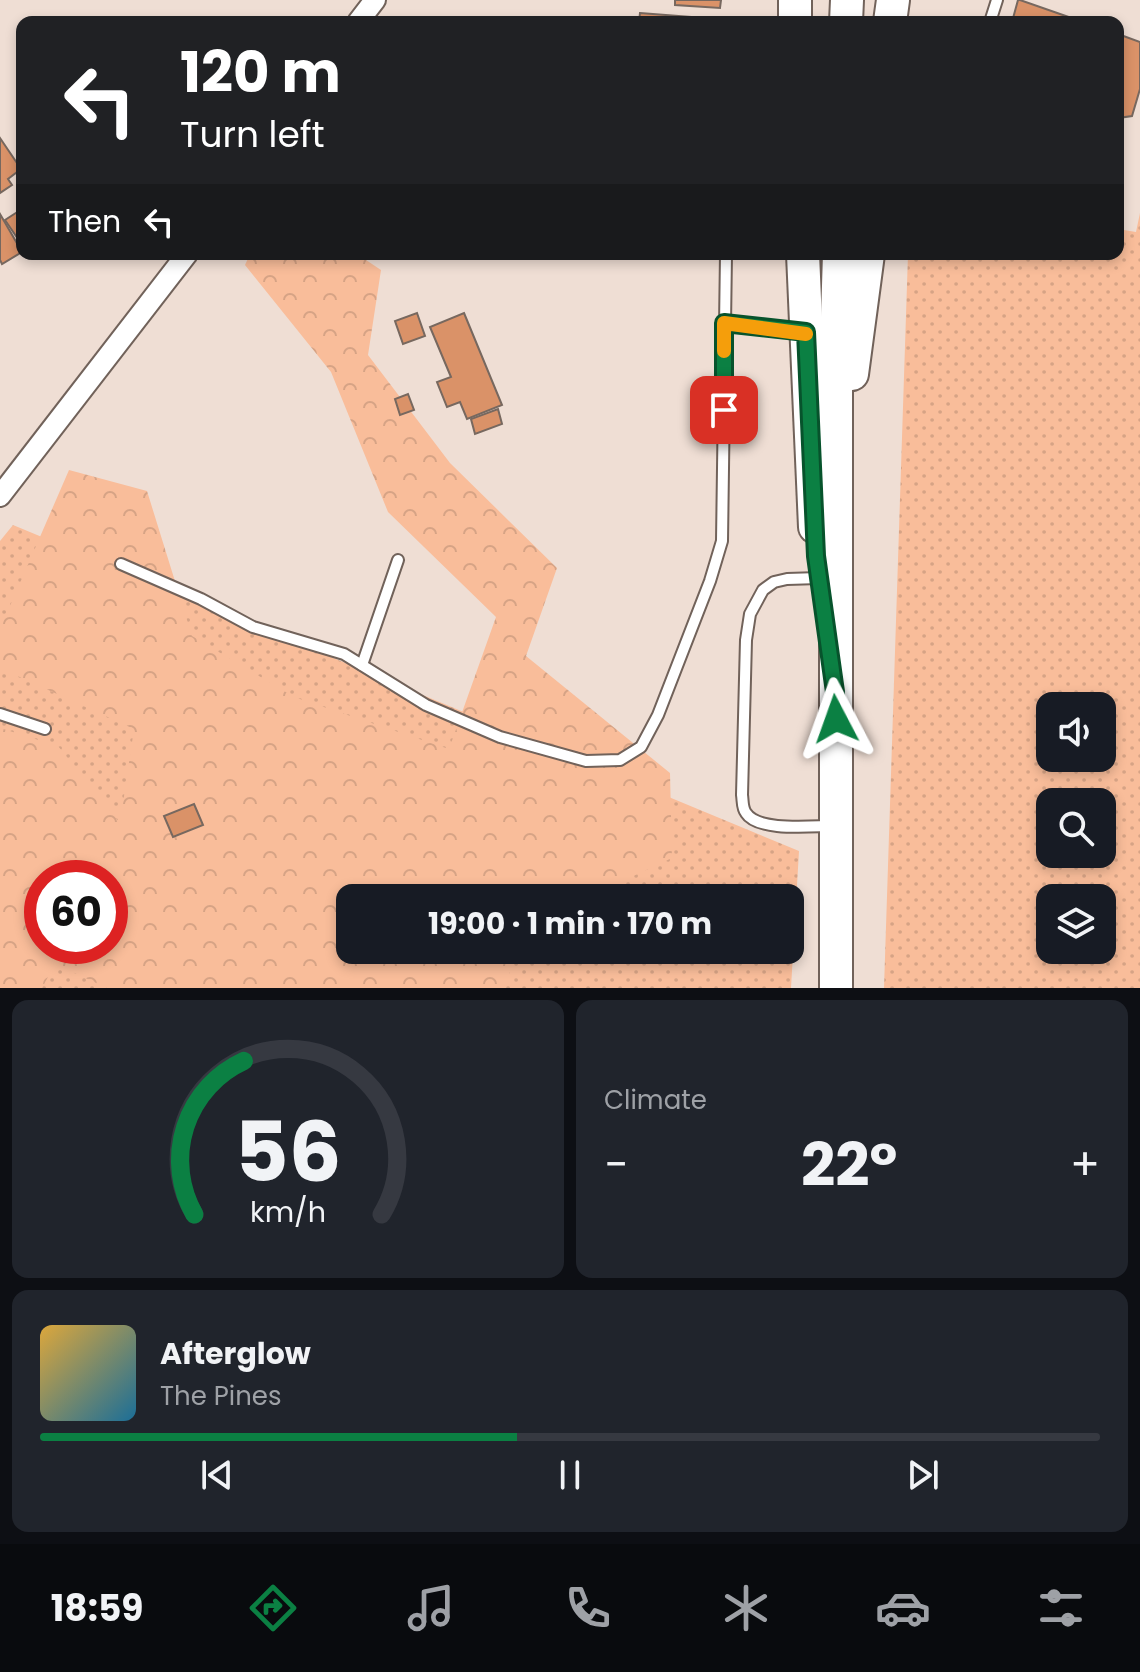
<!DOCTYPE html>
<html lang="en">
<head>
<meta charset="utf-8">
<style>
	:root { --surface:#171b24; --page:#20242c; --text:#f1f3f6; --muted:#9ea1a6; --line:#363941; --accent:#0b8043 }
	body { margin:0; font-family:Poppins,sans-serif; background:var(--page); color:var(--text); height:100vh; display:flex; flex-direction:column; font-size:30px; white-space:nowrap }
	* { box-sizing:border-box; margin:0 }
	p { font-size:26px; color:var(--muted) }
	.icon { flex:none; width:44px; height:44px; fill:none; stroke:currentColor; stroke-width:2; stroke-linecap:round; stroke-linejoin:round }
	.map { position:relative; height:988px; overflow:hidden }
	.sheet { display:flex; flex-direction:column; gap:12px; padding:12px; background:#0d0f14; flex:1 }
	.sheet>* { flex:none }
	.banner { position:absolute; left:16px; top:16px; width:1108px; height:244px; border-radius:16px; box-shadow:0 4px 12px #0003; background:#202124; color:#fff; overflow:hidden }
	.controls { position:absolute; left:1036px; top:692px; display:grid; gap:16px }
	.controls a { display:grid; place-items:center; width:80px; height:80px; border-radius:16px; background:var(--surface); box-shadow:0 4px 12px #0003; font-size:40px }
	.speed { position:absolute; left:24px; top:860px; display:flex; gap:16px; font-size:40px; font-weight:700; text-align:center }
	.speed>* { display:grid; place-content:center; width:104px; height:104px; border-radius:50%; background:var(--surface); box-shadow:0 4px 12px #0003; line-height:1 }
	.speed .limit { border:12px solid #d22; background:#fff; color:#111 }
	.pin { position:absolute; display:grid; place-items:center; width:68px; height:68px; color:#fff; margin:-34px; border-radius:16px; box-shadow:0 4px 12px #0006 }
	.me { position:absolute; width:88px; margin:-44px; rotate:356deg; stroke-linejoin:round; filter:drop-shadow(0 0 6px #0008) }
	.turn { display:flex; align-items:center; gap:28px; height:168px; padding:0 32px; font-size:36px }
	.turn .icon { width:104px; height:104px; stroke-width:2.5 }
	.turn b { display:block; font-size:56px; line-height:68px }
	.then { display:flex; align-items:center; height:76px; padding:0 32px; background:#0003; gap:16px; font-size:30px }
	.big { font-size:60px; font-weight:700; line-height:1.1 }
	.sheet .card { flex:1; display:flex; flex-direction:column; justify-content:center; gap:12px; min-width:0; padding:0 28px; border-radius:16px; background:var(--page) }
	.sheet .dial { align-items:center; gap:0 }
	.dial svg { height:208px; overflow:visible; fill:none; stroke:var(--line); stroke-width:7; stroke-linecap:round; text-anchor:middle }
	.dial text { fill:var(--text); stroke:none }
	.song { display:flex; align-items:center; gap:24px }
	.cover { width:96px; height:96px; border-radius:12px; background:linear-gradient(135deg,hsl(40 70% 55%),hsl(200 70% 35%)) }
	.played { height:8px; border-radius:4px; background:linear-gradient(90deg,var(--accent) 45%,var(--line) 45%) }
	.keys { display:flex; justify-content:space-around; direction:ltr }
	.heat { display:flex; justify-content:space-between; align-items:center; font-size:44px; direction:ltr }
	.sheet .tiles { flex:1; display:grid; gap:12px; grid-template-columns:1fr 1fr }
	.card:last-child { grid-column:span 2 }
	.trip { position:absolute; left:336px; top:884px; width:468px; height:80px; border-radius:16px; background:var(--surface); box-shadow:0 4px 12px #0003; font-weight:700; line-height:80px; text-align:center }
	.menu { display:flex; height:128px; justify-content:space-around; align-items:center; background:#090b0e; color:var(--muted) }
	.menu .icon { width:56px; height:56px }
	.menu .current { color:var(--accent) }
	.menu b { font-size:36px; color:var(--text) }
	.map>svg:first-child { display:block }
</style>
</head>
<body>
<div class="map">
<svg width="1140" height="988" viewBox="0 0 1140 988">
	<defs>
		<pattern id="grass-dots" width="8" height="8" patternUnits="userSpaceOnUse" patternTransform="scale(2)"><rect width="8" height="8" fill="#f9bd9a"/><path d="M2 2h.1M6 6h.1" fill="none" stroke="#d6a385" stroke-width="1.8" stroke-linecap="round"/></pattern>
		<pattern id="forest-crowns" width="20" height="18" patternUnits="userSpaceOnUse" patternTransform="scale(2)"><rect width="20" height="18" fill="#f9bd9a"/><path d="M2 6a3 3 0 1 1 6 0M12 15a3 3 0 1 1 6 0" fill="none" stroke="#d6a385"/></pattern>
	</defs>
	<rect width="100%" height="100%" fill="#efded4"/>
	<g fill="url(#grass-dots)" fill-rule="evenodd">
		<path d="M1140 213V988H884L908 254H1118V229L1136 232ZM1050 706H1102V758H1050ZM1050 802H1102V854H1050ZM1050 898H1102V950H1050Z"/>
		<path d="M13 525 799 851 791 988H0V541ZM42 878H110V946H42ZM350 898H790V950H350Z"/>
	</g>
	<path fill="url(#forest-crowns)" fill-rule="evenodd" d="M250 254H357L381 270 368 355 450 463 557 568 526 656 670 773 672 858 586 898H350V950H521L502 988H107L55 964 42 988H0V728L58 746 120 823 134 729 0 668V629L69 470 147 491 192 636 294 697 449 749 496 617 388 512 331 372 245 265ZM42 878H110V946H42Z"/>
	<g fill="#da9268" stroke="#77685f" stroke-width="2">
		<polygon points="675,0 721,0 720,8 675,5"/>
		<polygon points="1018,0 1020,0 1083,22 1012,22"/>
		<polygon points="640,13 742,21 742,22 639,22"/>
		<polygon points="1118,34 1140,42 1140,89 1132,116 1118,118"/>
		<polygon points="0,138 21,169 8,179 12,185 0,193"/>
		<polygon points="22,209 22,237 18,239 5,220"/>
		<polygon points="0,214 22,252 2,264 0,260"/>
		<polygon points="417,313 425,336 403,344 395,321"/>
		<polygon points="464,313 502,405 467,419 460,402 447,407 437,382 451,377 430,327"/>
		<polygon points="408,394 414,410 400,415 395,399"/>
		<polygon points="498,409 502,424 475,434 471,419"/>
		<polygon points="194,804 203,825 173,837 164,816"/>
	</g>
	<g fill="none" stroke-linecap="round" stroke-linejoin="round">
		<g stroke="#71625a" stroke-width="14">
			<g id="service">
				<polyline points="990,22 997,0"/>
				<polyline points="724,323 802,331"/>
				<polyline points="121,564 201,599 253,627 344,654 426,705 500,737 586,761 620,760 641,747 658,715 710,581 722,541 726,254"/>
				<path d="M819 578 787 579 774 582 763 590 750 614 746 640 742 795C743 801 742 808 746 813 758 832 812 826 833 826"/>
				<polyline points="362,665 398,560"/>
				<polyline points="0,714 45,729"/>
			</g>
		</g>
		<g stroke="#71625a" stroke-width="24">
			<g id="minor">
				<polyline points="358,22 375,0"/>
				<polyline points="0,496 187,254"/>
			</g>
		</g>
		<g stroke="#71625a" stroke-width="36">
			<g id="primary">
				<polyline points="795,0 795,22"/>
				<polyline points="846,22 847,0"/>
				<polyline points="890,22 893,0"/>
				<polyline points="803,254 815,527"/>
				<polyline points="852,374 868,254"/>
				<polyline points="836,988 836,350 839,254"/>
			</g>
		</g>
		<use href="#service" stroke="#fff" stroke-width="10"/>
		<use href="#minor" stroke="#fff" stroke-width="20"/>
		<use href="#primary" stroke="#fff" stroke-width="32"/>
	</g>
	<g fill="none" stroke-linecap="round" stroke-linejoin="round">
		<g stroke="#07532c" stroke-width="20">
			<polyline id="route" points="724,410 724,323 806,332 816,556 835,692 836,719"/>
		</g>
		<use href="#route" stroke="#0b8043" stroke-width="14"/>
		<polyline stroke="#f59e0b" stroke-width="14" points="724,351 724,323 806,334"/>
	</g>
</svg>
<div class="controls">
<a><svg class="icon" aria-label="sound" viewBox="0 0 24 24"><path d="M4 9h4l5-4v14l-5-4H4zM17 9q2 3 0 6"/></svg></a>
<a><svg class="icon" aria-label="search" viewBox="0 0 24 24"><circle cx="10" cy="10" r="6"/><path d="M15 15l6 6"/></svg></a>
<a><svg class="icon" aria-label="layers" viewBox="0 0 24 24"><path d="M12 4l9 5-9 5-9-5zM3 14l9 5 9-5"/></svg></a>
</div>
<div class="speed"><div class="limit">60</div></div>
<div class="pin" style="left:724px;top:410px;background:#d93025"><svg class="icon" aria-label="arrive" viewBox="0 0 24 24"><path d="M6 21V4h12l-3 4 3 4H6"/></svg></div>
<svg class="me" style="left:836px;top:719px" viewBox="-20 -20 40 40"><path d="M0-17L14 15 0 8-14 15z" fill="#0b8043" stroke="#fff" stroke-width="4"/></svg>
<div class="trip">19:00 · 1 min · 170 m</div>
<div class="banner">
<div class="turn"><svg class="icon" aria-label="left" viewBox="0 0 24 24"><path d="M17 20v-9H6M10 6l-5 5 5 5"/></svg><div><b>120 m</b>Turn left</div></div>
<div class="then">Then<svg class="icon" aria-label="left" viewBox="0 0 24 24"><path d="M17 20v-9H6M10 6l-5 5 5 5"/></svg></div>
</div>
</div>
<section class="sheet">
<div class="tiles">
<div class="card dial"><svg viewBox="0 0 100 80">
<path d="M14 69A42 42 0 1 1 86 69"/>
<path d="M14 69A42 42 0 0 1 33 10" stroke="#0b8043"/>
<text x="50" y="56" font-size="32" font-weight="700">56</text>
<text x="50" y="72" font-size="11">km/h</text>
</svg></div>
<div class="card"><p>Climate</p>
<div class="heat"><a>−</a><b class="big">22°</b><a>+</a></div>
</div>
<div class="card">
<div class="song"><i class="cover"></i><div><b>Afterglow</b><p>The Pines</p></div></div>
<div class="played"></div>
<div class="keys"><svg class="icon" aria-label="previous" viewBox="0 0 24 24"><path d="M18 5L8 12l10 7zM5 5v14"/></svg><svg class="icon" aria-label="pause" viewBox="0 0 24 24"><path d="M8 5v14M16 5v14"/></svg><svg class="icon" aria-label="next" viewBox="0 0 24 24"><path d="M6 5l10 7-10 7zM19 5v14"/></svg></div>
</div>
</div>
</section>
<nav class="menu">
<b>18:59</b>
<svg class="icon current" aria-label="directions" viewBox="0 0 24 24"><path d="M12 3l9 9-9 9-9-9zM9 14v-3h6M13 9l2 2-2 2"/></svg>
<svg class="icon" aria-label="music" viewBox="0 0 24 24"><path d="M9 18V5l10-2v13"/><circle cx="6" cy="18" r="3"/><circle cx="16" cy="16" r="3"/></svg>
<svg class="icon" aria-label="phone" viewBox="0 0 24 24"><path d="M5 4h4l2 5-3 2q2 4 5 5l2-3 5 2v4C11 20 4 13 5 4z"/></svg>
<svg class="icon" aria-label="climate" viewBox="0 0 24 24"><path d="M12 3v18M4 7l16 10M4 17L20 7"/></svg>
<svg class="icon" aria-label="car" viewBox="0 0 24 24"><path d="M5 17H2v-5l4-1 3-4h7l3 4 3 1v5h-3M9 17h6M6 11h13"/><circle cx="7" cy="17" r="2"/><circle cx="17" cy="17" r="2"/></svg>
<svg class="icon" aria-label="filters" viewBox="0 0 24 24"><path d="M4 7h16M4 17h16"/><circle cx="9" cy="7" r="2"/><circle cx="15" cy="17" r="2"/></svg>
</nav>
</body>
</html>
